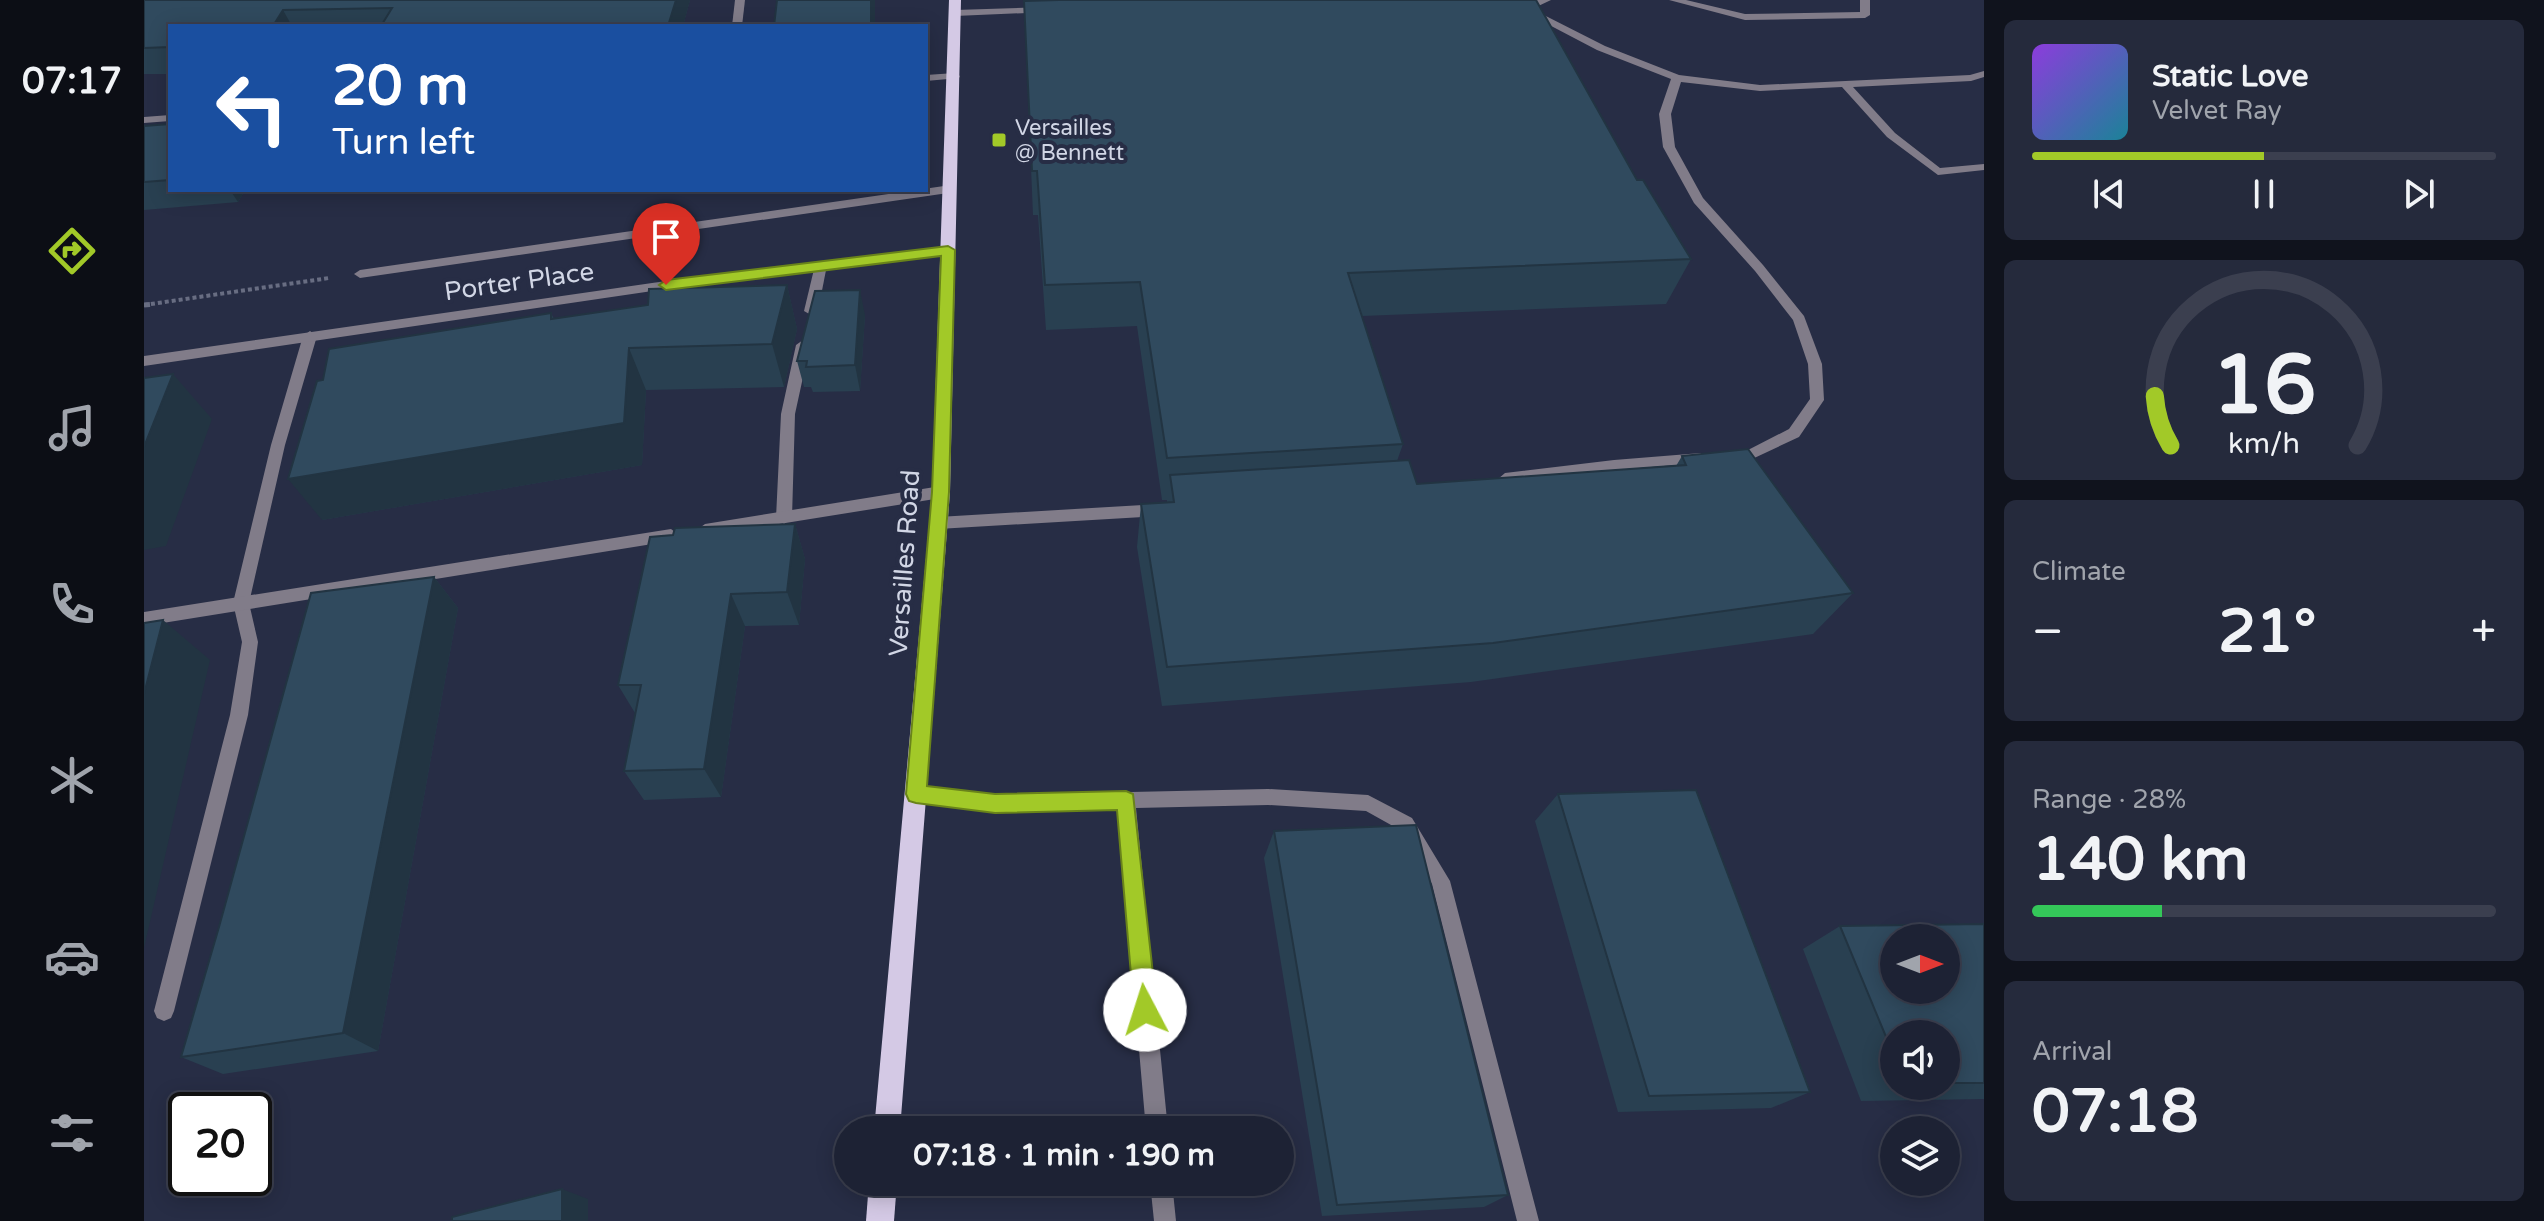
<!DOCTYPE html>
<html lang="en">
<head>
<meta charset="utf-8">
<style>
	:root { --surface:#1d2234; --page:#252a3c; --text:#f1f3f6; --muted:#a0a4ac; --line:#3b3f4f; --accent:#a2c928 }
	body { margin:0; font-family:"Varela Round",sans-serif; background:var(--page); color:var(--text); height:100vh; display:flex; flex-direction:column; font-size:30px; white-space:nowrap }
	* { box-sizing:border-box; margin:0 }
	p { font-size:26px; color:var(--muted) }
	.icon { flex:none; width:44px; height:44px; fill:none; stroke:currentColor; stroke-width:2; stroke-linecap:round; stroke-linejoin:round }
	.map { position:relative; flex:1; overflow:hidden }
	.panel { display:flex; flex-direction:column; gap:20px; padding:20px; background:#10131d; width:560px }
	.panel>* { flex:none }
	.banner { position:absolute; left:24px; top:24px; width:760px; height:168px; border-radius:0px; box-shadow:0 4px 20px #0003,0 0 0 2px var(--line); background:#1a4fa0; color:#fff; overflow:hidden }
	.needle { width:52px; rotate:90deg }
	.fabs { position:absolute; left:1736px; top:924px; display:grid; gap:16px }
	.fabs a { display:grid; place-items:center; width:80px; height:80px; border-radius:50%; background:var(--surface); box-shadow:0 4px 20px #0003,0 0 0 2px var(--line); font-size:40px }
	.speed { position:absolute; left:24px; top:1092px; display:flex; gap:16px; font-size:40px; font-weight:700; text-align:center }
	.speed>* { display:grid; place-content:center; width:104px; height:104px; border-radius:50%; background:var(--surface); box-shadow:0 4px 20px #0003,0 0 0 2px var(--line); line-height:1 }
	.speed .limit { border:4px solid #111; border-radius:12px; background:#fff; color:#111 }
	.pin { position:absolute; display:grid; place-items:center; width:68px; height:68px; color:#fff; margin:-82px -34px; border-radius:50% 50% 50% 0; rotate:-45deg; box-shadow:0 0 8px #0007 }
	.pin .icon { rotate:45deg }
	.me { position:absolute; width:88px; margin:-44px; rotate:355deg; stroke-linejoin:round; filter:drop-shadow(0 0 6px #0008) }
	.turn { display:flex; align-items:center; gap:28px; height:168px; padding:0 32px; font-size:36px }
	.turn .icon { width:104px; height:104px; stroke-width:2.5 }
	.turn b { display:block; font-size:56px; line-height:68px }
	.big { font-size:60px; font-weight:700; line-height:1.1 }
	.panel .tile { flex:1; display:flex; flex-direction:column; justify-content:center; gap:12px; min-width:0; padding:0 28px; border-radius:12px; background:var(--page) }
	.panel .dial { align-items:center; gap:0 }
	.dial svg { height:208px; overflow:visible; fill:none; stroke:var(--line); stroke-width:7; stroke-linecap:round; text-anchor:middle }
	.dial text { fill:var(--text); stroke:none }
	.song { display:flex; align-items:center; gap:24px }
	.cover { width:96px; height:96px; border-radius:12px; background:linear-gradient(135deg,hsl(270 70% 55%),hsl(190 70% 35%)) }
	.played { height:8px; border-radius:4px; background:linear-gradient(90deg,var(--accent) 50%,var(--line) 50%) }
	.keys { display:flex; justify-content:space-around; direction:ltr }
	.heat { display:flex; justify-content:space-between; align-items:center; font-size:44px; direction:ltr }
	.charge { height:12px; border-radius:6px; background:linear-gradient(90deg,#34c759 28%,var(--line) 0) }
	.trip { position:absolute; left:690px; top:1116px; width:460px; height:80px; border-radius:40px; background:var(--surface); box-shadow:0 4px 20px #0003,0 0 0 2px var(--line); font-weight:700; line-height:80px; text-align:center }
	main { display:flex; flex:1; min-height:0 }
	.dock { display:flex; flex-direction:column; width:144px; justify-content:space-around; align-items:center; background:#0c0e15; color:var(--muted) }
	.dock .icon { width:56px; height:56px }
	.dock .on { color:var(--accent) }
	.dock b { font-size:36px; color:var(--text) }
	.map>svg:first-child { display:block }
</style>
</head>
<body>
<main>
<nav class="dock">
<b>07:17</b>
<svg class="icon on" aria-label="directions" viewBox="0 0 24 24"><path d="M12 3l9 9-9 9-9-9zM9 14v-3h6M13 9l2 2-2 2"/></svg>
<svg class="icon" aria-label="music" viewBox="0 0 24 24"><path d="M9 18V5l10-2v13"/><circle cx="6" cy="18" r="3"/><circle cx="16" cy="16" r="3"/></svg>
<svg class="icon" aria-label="phone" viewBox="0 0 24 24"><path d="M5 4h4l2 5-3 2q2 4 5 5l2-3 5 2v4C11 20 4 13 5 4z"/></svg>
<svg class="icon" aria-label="climate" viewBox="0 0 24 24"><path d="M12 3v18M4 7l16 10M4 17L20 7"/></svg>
<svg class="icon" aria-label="car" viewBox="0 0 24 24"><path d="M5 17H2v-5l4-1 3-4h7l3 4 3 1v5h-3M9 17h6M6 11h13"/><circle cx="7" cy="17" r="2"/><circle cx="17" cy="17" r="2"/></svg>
<svg class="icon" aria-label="filters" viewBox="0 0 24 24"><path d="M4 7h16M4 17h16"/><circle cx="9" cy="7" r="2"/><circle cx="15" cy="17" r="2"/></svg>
</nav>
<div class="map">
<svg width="1840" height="1221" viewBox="0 0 1840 1221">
	<rect width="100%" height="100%" fill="#272d45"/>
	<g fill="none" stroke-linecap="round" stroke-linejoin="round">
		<polyline stroke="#686d82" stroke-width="4" stroke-dasharray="4 3" stroke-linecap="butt" points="0,305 185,278"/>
		<polyline stroke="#686d82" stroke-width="5" stroke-dasharray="6 4" stroke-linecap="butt" points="0,305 10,304"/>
		<g fill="#817c89" fill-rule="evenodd">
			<polygon points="591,0 601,0 598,26 588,26"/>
			<polygon points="1393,0 1407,0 1388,9 1461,46 1535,75 1616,85 1826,75 1840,71 1840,77 1827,81 1709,87 1751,133 1796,168 1840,164 1840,170 1794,175 1743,137 1698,87 1616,91 1537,82 1527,114 1531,147 1559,198 1619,265 1660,316 1678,364 1680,400 1655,437 1606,460 1588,461 1581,456 1588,451 1604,450 1645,429 1666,399 1664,364 1649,320 1611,271 1550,203 1519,147 1515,114 1527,79 1453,50 1375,9"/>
			<polygon points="1525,0 1542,0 1601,14 1716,12 1716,0 1726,0 1726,15 1721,18 1601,20"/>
			<polygon points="902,7 906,8 906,12 811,16 806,13 811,10"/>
			<polygon points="807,185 811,186 811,192 216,278 210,274 216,270"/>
			<polygon points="677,261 683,265 674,311 667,315 660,311 671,265"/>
			<polygon points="166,331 173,336 141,445 105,603 114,642 104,715 30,1011 27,1018 20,1021 13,1018 10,1011 86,715 98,642 89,603 127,445 159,336"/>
			<polygon points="659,340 666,345 651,414 648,518 640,524 632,518 637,414 652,345"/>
			<polygon points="1557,453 1564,458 1557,463 1470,470 1361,485 1354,479 1361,473 1470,460"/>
			<polygon points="1016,504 1024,510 1016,516 794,529 786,523 794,517"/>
			<polygon points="772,786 851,795 1124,789 1224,795 1268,818 1306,881 1395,1221 1373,1221 1288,884 1256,830 1222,811 1124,805 992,808 1024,1130 1002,1130 974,808 851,811 772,802 766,800 763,794 766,788"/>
			<polygon points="1006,1182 1028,1182 1032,1221 1010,1221"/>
		</g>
		<g fill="#817c89" fill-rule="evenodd">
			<polygon points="811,73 816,76 815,78 782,81 782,75"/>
			<polygon points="26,115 26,121 0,123 0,117"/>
			<polygon points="804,246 810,250 808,253 522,289 0,366 0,356 522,281"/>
			<polygon points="797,486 804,492 797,498 561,536 553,530 561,524"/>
			<polygon points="527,529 535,535 527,541 0,626 0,612"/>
		</g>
		<g fill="#d4c9e5" fill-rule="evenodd">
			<polygon points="805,0 817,0 806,492 756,1130 730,1130 788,492"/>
			<polygon points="725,1182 753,1182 750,1221 722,1221"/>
		</g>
	</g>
	<g fill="#294051" fill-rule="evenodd">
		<polygon points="0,0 546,0 539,26 26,26 26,74 0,74"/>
		<polygon points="880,1 1493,180 1547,259 1522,304 1218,316 1259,444 1253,461 1273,484 1532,466 1538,456 1709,593 1669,634 1327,682 1018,706 993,547 997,504 1023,502 1023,500 1018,500 993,326 902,330 894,215 889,215"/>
		<polygon points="26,124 26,190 132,190 100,192 94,202 0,210 0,126"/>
		<polygon points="643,285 653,329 640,387 502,390 498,465 178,520 179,380 407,313 410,319"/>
		<polygon points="721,315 716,391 669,392 667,387 660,387 653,361"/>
		<polygon points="651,524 661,559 655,625 601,626 577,797 500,800 480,771 491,713 474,685"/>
		<polygon points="290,577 314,608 234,1051 79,1074 37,1057"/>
		<polygon points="1414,794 1666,1092 1627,1108 1474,1112 1391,821"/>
		<polygon points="1130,831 1364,1195 1340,1207 1178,1216 1120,858"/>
		<path d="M1840 924V1099L1717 1101 1659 949 1696 926ZM1750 1034H1802V1086H1750Z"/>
	</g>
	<g fill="#223442">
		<polygon points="532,0 546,0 539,26 524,26"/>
		<rect x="727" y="0" width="4" height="26"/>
		<polygon points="139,10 148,26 129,26"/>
		<polygon points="86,190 99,190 100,192 94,202"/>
		<polygon points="643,285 653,329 640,387 628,344"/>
		<polygon points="716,290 721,315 716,391 711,365"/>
		<polygon points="485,348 502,390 498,465 178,520 144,479"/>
		<polygon points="29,374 68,419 22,546 0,550 0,447"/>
		<polygon points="651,524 661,559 655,625 643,592"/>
		<polygon points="290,577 314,608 234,1051 199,1033"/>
		<polygon points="587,594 601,626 577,797 560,769"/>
		<polygon points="19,620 66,660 0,948 0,694"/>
		<polygon points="418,1189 444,1199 444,1221 418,1221"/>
	</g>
	<g fill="#304a5e" stroke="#223442" stroke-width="2" fill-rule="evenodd">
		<polygon points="0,0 532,0 524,26 237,26 248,8 139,10 129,26 26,26 26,47 0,48"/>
		<polygon points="633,0 727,0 727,26 663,26 663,24 630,26"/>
		<polygon points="915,0 1392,0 1493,180 1499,180 1547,259 1204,273 1259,444 1023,458 996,282 901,285 893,171 888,171 880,1"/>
		<polygon points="26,124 26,180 0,182 0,126"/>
		<polygon points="643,285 628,344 485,348 480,423 144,479 173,381 179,380 185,349 407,313 407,319 504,305 505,289"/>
		<polygon points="716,290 711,365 662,367 663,361 653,361 671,291"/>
		<polygon points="29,374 0,447 0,378"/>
		<polygon points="1604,449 1709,593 1349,643 1023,667 997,504 1030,502 1026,475 1265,460 1273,484 1542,465 1538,456"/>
		<polygon points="651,524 643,592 587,594 560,769 480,771 497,685 474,685 506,537 529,535 531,528"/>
		<polygon points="290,577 199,1033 37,1057 75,927 167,593"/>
		<polygon points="19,620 0,694 0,623"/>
		<polygon points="1552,790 1666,1092 1505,1096 1414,794"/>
		<polygon points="1272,825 1364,1195 1193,1205 1130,831"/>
		<path d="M1840 924V1083H1802V1034H1750V1056L1696 926ZM1750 938H1802V990H1750Z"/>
		<polygon points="418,1189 418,1221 308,1221 308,1217"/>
	</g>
	<polygon fill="#a2c928" stroke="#69831a" stroke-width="2" points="804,246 811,250 805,492 783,786 851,794 982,791 989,794 1013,1010 1009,1018 1001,1022 993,1018 990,1010 973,810 851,813 772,803 765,801 762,794 788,492 797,256 522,290 515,285 522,280"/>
	<rect fill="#a2c928" stroke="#272d45" stroke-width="3" x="847" y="132" width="16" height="16" rx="4"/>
	<g text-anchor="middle" stroke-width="8" stroke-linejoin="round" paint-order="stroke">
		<g font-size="22" fill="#d1d6e5" stroke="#272d45" text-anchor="start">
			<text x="871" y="135">Versailles<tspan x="871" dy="25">@ Bennett</tspan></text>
		</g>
		<g font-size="26" fill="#d1d6e5" stroke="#272d45">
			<text transform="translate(375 281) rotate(-8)" y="9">Porter Place</text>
			<text transform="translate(760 563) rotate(-86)" y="9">Versailles Road</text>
		</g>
	</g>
</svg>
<div class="fabs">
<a><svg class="needle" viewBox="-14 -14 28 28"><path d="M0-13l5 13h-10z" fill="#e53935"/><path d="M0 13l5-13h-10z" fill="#a0a4ac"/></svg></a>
<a><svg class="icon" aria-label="sound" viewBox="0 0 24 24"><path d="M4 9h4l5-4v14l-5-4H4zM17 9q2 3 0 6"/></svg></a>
<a><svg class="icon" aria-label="layers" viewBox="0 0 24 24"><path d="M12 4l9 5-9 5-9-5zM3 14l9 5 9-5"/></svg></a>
</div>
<div class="speed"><div class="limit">20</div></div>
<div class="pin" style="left:522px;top:285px;background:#d93025"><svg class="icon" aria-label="arrive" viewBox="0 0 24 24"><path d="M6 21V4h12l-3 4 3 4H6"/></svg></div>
<svg class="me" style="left:1001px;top:1010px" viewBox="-20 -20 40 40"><circle r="19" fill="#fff"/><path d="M0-13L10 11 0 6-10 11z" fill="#a2c928"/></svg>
<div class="trip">07:18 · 1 min · 190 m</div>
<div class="banner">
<div class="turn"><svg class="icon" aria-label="left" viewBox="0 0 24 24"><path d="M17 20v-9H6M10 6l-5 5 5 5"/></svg><div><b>20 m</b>Turn left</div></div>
</div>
</div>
<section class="panel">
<div class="tile">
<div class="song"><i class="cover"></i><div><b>Static Love</b><p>Velvet Ray</p></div></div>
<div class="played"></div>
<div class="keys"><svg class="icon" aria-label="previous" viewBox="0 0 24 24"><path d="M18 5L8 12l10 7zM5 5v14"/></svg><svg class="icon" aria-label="pause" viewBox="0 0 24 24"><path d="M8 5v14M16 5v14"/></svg><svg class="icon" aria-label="next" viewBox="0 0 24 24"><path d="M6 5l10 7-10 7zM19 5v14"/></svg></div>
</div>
<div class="tile dial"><svg viewBox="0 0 100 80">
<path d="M14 69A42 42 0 1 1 86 69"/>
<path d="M14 69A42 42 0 0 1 8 50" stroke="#a2c928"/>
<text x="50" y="56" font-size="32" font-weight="700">16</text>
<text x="50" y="72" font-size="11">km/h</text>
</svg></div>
<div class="tile"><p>Climate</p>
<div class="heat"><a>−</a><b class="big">21°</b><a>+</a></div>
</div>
<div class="tile"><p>Range · 28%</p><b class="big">140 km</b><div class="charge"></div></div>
<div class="tile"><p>Arrival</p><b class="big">07:18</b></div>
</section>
</main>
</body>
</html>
